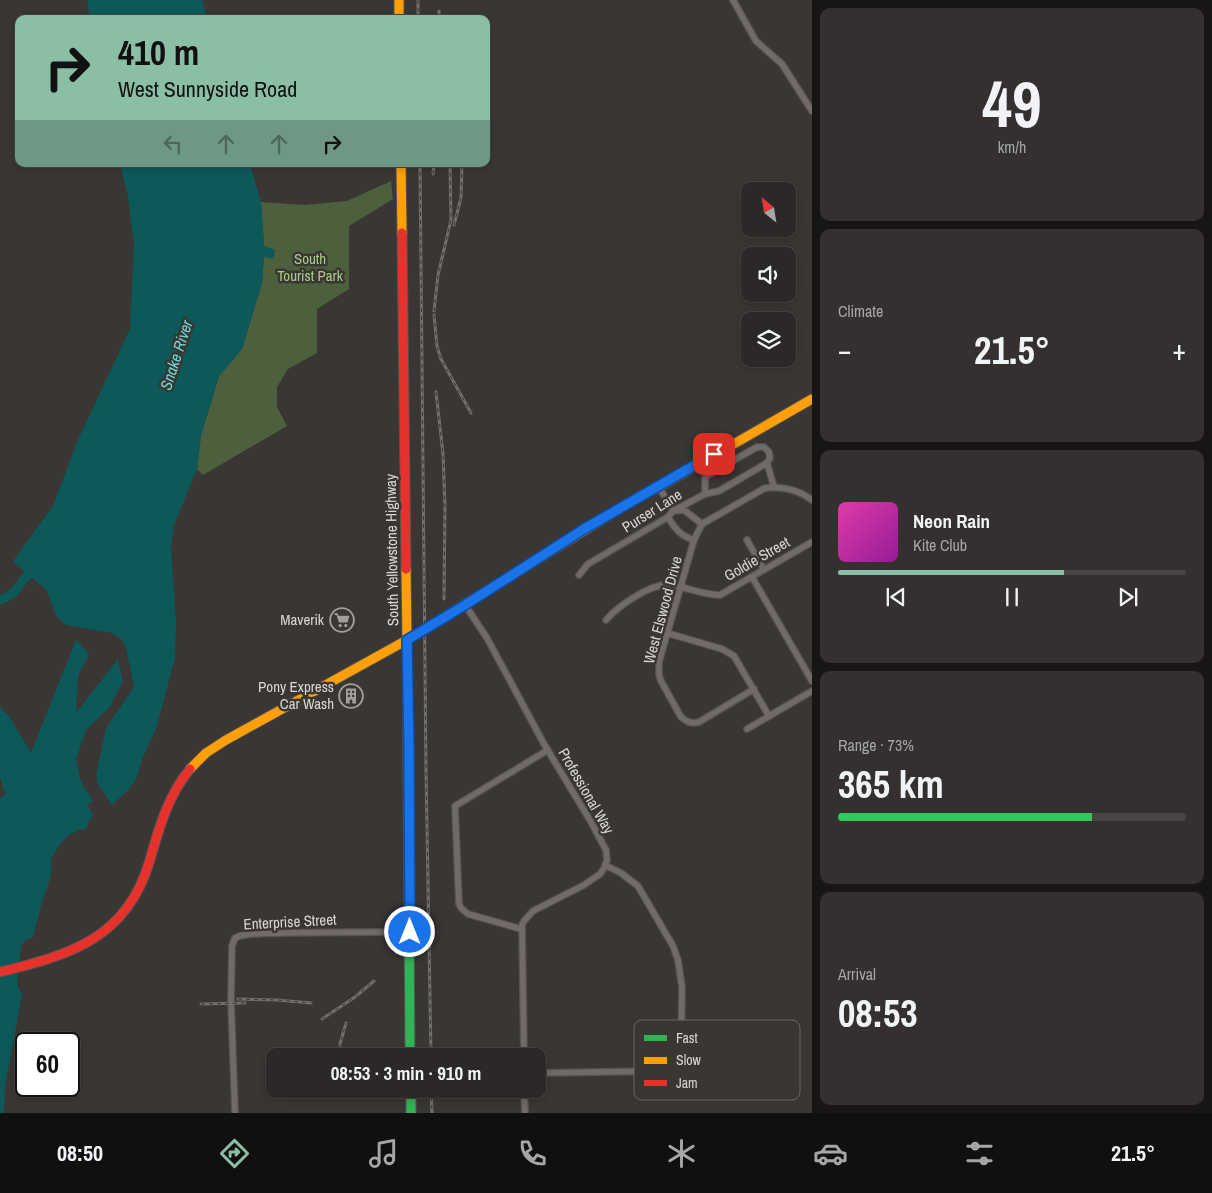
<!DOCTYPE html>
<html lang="en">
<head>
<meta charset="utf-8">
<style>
	:root { --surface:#2b2827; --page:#33302f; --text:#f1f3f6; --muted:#a6a6a7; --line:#474444; --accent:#8abfa5 }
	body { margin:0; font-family:"Archivo Narrow",sans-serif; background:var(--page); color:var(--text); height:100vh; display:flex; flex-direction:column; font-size:19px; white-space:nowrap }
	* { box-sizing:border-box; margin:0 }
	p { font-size:16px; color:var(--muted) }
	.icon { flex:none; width:28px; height:28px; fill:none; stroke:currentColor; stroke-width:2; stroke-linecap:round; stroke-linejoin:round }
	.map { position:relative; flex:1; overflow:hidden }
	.drawer { display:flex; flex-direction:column; gap:8px; padding:8px; background:#181615; width:400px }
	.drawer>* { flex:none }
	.guide { position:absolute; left:15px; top:15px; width:475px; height:152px; border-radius:10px; box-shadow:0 2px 8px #0003,0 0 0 1px var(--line); background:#8abfa5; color:#111; overflow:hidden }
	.needle { width:32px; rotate:330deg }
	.controls { position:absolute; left:741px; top:182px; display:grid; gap:10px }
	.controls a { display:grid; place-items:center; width:55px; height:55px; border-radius:10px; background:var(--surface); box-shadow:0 2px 8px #0003,0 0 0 1px var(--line); font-size:25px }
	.speed { position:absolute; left:15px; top:1032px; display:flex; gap:10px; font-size:25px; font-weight:700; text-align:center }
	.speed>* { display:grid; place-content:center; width:65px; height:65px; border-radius:50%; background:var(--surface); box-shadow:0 2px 8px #0003,0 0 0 1px var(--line); line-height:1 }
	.speed .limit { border:2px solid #111; border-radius:8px; background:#fff; color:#111 }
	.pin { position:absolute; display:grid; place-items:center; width:42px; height:42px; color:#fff; margin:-21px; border-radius:10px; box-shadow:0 2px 8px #0006 }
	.me { position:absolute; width:55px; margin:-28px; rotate:0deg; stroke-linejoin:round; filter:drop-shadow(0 0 4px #0008) }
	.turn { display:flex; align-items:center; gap:18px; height:105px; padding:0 20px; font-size:22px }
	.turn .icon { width:65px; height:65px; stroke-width:2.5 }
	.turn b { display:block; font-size:35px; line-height:42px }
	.lanes { display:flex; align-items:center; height:48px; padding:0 20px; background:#0003; justify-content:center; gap:25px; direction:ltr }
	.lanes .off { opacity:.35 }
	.big { font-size:38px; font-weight:700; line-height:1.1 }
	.drawer .card { flex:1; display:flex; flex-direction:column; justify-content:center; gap:8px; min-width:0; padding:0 18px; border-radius:10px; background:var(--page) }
	.drawer .dial { align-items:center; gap:0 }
	.dial b { font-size:65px; line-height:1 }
	.song { display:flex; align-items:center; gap:15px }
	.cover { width:60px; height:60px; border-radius:8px; background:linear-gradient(135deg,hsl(320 70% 55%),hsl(300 70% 35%)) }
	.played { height:5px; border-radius:2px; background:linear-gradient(90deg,var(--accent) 65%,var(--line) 65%) }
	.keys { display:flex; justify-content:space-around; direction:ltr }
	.heat { display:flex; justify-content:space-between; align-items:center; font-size:28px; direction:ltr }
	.charge { height:8px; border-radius:4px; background:linear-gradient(90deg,#34c759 73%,var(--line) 0) }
	.trip { position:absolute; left:266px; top:1048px; width:280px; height:50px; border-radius:10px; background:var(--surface); box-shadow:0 2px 8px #0003,0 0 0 1px var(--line); font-weight:700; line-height:50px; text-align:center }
	.menu { display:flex; height:80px; justify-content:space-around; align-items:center; background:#111010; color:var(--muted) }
	.menu .icon { width:35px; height:35px }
	.menu .current { color:var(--accent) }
	.menu b { font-size:22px; color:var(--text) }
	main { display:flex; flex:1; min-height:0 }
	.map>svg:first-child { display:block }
</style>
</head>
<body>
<main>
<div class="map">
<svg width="812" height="1113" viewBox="0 0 812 1113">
	<rect width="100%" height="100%" fill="#393634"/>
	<polygon fill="#4c603e" points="391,181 393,199 349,226 349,289 317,309 317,353 288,369 277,387 277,407 287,426 203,475 197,469 201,435 219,376 242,349 262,283 264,256 273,258 275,251 264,246 261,202 304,205 347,201"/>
	<g fill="#0d5959">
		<polygon points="87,0 202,0 207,19 90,19"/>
		<polygon points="120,164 250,164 261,202 264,246 275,250 273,259 264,257 262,283 242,349 219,376 201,435 197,469 174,525 171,547 176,622 175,658 156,729 142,759 136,780 127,791 112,805 96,781 98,779 96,776 106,728 134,687 126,648 122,640 112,633 66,625 56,616 47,591 13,561 53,506 77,442 130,329 134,244 128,197"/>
		<polygon points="76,640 89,654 78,676 76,713 118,659 123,682 109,708 86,730 76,759 81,782 93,801 87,805 93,814 85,830 81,829 69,835 60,844 51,859 51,876 42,902 33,937 27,939 22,944 20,954 17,984 22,995 5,1087 4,1113 0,1113 0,799 5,794 0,777 0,707 9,716 31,753"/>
	</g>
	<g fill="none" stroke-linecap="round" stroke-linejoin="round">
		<path stroke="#0d5959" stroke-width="9" d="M0 600C21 592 19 581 35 567"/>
		<g stroke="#555351" stroke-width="8">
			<g id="street">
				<polyline points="733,0 756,41 782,64 812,111"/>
				<polyline points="767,463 774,487"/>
				<polyline points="659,487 673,511 684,510 702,524"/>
				<polyline points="705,494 705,478 708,475 757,447 764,447 769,452 770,458 767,463"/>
				<path d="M668 517C675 529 681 536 694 540"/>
				<polyline points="747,540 764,570"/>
				<polyline points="579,575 588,564 668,517 673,511 705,494 719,491 767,463"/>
				<polyline points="752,577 812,681"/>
				<polyline points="465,605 487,638 544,744 591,822 606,850 607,860 605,867 600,874 584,885 533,911 524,921 522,925 524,1056"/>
				<path d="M606 620C618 606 651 583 670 585 687 587 702 595 720 595L812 542"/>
				<polyline points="667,633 722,649 734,656 769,716"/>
				<path d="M754 689 699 722C691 724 687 722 681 717L661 681 659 675V662L694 540 702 524 765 488C783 486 798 489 812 500"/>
				<polyline points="747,729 812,691"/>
				<polyline points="521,929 468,914 461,908 459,904 455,806 548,750"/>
				<path d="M538 1073 659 1071C669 1069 676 1068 681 1058L682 987 678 960 673 946 638 886 621 873 605 865"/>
				<polyline points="524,1089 525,1113"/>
				<path d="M235 1113 231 1001 232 946 235 938C245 932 269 934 281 933 324 932 367 932 410 932"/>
			</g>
		</g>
		<g stroke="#555351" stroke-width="11">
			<g id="fast">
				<polyline points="410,1056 407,640 496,585"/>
				<polyline points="411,1089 411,1113"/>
			</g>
		</g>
		<g stroke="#555351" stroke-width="11">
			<g id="slow">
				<polyline points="399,0 399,19"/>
				<polyline points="401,164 402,233"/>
				<polyline points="496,585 642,495 659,487 812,399"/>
				<polyline points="190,769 206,753 226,740 407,640 406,569"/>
			</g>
		</g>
		<g stroke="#555351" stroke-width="11">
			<g id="jam">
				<polyline points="402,233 406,569"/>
				<path d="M0 972C69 955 126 939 149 863 159 829 167 797 190 769"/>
			</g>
		</g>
		<use href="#street" stroke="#726a69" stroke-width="5.5"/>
		<use href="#fast" stroke="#30b455" stroke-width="9"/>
		<use href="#slow" stroke="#ff9f0a" stroke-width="9"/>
		<use href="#jam" stroke="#e5322d" stroke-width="9"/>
		<g stroke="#746e6d" stroke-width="3">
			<g id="rail">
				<polyline points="418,0 418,19"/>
				<polyline points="439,19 439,11"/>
				<polyline points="420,164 426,770 431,1056"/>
				<polyline points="433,174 434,164"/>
				<polyline points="454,225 461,198 462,164"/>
				<polyline points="434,311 438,275 451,220 450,164"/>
				<polyline points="434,315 437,346 441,359 471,413"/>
				<polyline points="436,392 443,454 445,505 444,599"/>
				<polyline points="238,999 277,1000 311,1003"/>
				<polyline points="201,1004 245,1003"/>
				<polyline points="322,1019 355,997 374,981"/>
				<polyline points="340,1056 340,1044 346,1023"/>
				<polyline points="431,1089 432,1113"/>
			</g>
		</g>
		<use href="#rail" stroke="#3b3632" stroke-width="1" stroke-dasharray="4" stroke-linecap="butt"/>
	</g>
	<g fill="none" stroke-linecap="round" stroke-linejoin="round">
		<g stroke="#114b97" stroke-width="12">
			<polyline id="route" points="410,932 409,748 407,640 465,605 584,529 714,454"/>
		</g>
		<use href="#route" stroke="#1a73e8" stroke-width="9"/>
	</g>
	<defs>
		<g id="supermarket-ring" transform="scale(1.25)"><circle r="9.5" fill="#3b3632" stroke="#a19e9b" stroke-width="1.5"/><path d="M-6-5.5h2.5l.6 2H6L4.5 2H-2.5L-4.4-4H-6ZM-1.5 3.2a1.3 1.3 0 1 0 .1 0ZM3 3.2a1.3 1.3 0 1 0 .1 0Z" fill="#a19e9b"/></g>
		<g id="building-ring" transform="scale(1.25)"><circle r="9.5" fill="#3b3632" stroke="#a19e9b" stroke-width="1.5"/><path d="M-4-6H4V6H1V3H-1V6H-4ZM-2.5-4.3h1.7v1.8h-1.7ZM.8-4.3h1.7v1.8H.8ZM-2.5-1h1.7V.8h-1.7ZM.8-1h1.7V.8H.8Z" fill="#a19e9b"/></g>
	</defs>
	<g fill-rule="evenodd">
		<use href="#supermarket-ring" x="342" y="620"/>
		<use href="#building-ring" x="351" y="696"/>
	</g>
	<g text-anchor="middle" stroke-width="5" stroke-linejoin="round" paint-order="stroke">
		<g font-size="15" fill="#a4cd8a" stroke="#3b3632">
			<text x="310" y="264">South<tspan x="310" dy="17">Tourist Park</tspan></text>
		</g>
		<g font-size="15" fill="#d9d6d3" stroke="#3b3632">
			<text transform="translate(652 511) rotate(-32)" y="5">Purser Lane</text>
			<text transform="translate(392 550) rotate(-91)" y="5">South Yellowstone Highway</text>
			<text transform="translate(757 559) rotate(-30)" y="5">Goldie Street</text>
			<text transform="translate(663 610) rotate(-75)" y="5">West Elswood Drive</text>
			<text transform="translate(586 791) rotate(60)" y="5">Professional Way</text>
			<text transform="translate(290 922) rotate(-3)" y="5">Enterprise Street</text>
		</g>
		<g font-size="15" fill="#d9d6d3" stroke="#3b3632" text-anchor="end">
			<text x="324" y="625">Maverik</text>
			<text x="334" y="692">Pony Express<tspan x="334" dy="17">Car Wash</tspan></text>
		</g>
		<g font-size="16" font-style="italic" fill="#6cdadb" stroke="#3b3632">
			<text transform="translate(176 355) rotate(-72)" y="6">Snake River</text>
		</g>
	</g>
	<rect x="634" y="1020" width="166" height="80" rx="8" fill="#3b3632" stroke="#6a6662" stroke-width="1"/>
	<rect x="644" y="1035" width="23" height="6" fill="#30b455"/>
	<rect x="644" y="1057" width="23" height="7" fill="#ff9f0a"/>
	<rect x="644" y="1080" width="23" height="6" fill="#e5322d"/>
	<g font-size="14" fill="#d9d6d3">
		<text x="676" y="1043">Fast</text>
		<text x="676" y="1065">Slow</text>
		<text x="676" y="1088">Jam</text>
	</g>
</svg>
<div class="controls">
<a><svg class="needle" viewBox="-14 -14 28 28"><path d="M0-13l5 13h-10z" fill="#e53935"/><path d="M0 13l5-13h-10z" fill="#a6a6a7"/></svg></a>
<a><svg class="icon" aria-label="sound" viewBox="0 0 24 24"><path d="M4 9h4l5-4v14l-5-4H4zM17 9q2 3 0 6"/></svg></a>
<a><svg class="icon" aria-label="layers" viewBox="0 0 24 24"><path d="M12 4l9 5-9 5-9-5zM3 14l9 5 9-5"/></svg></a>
</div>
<div class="speed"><div class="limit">60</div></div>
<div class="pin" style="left:714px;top:454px;background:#d93025"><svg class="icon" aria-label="arrive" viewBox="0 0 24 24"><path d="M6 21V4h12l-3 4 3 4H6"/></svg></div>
<svg class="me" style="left:410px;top:932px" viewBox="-20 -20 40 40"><circle r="17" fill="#1a73e8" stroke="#fff" stroke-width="3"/><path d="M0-11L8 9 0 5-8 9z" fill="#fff"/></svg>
<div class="trip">08:53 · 3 min · 910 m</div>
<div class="guide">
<div class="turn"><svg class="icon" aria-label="right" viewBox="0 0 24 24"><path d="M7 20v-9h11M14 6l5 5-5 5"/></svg><div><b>410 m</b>West Sunnyside Road</div></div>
<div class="lanes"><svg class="icon off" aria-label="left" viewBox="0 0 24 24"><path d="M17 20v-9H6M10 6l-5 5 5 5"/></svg><svg class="icon off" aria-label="ahead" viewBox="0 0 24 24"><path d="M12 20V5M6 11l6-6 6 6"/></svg><svg class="icon off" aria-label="ahead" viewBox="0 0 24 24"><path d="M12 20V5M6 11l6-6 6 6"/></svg><svg class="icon" aria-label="right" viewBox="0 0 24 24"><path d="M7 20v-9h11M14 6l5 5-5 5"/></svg></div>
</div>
</div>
<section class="drawer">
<div class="card dial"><b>49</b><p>km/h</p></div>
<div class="card"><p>Climate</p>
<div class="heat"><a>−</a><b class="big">21.5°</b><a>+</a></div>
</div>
<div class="card">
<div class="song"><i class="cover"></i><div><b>Neon Rain</b><p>Kite Club</p></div></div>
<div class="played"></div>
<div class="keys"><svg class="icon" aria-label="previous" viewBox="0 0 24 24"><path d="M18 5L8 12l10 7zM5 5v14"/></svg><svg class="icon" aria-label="pause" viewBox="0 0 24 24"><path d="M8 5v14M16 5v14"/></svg><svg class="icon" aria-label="next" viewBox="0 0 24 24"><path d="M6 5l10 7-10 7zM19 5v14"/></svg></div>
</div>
<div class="card"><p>Range · 73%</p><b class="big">365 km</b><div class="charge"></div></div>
<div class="card"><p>Arrival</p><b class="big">08:53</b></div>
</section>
</main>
<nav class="menu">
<b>08:50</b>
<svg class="icon current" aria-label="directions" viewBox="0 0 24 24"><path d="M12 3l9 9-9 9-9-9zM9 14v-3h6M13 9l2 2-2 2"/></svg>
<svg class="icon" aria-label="music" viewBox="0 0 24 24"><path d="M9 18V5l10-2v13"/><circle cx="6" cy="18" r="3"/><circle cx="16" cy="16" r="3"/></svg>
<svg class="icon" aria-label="phone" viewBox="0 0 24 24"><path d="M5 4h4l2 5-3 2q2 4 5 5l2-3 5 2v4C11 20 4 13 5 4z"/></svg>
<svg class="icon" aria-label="climate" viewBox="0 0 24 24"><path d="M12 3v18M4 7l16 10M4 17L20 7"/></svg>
<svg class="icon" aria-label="car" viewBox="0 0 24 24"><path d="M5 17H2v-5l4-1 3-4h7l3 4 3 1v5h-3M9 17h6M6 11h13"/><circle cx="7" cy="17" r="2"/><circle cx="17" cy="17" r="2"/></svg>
<svg class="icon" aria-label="filters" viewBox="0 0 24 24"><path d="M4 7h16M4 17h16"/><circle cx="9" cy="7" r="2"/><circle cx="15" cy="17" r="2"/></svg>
<b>21.5°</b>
</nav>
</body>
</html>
